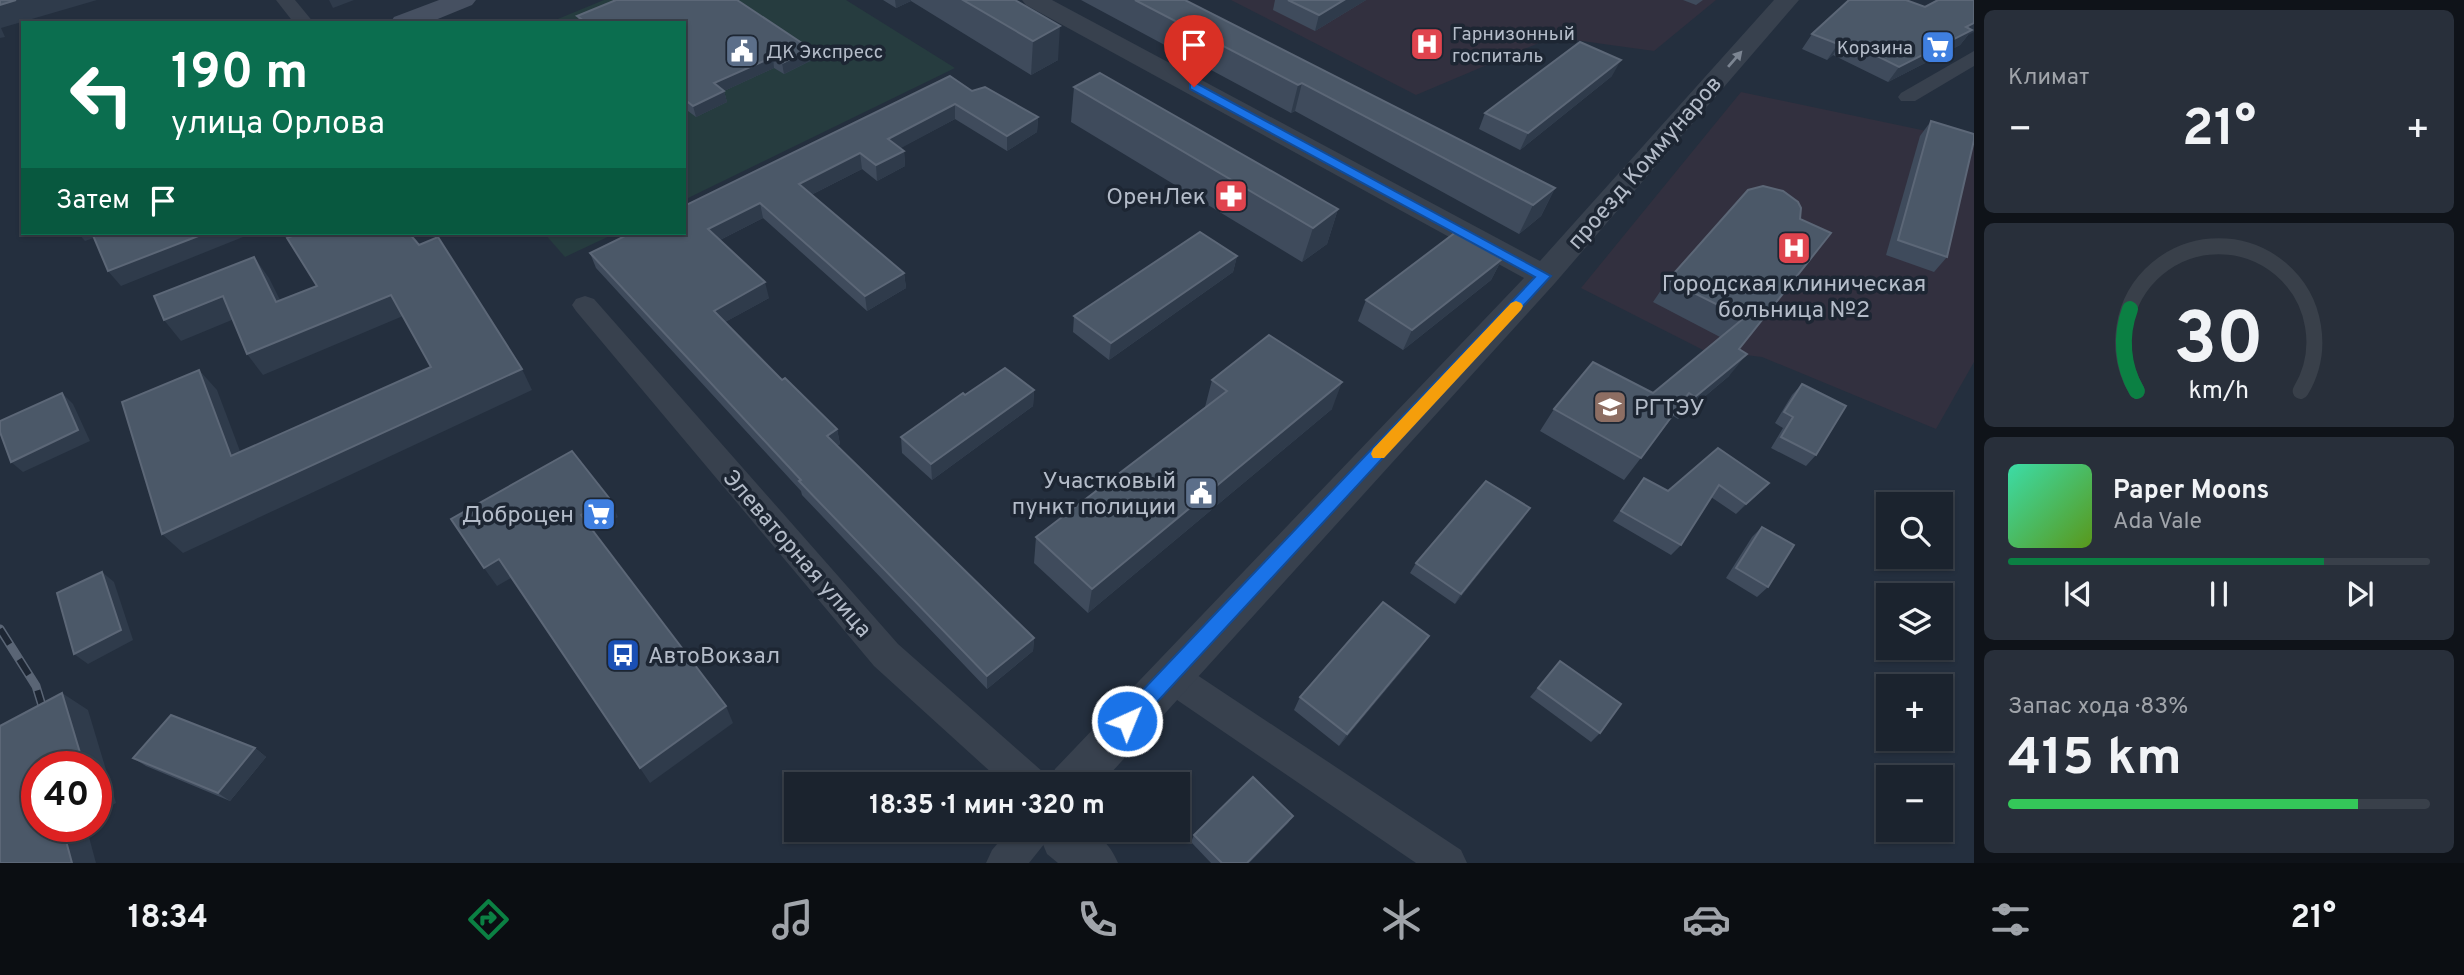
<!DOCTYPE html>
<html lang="ru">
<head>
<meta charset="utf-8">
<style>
	:root { --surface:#1b232e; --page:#282f3a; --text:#f1f3f6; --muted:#a0a4aa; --line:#39404a; --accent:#0b8043 }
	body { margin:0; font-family:Overpass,sans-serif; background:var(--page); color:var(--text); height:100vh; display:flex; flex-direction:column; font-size:26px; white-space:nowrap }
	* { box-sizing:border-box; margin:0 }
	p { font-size:23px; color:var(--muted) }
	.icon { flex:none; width:38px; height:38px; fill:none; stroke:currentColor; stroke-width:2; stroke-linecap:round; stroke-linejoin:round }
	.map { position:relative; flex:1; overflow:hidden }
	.drawer { display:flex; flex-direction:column; gap:10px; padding:10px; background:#0f1319; width:490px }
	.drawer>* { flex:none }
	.guide { position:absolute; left:21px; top:21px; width:665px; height:214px; border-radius:0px; box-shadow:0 2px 5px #0004,0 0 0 2px var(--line); background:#0b6e4f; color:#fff; overflow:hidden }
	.tools { position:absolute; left:1876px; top:492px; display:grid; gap:14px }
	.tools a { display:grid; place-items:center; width:77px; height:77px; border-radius:0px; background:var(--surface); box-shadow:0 2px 5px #0004,0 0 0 2px var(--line); font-size:35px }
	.speed { position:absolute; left:21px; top:751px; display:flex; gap:14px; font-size:35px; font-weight:700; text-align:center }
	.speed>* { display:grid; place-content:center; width:91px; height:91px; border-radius:50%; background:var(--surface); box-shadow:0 2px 5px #0004,0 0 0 2px var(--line); line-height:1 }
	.speed .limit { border:10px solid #d22; background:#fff; color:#111 }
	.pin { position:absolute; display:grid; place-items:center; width:60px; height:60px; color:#fff; margin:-72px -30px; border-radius:50% 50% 50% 0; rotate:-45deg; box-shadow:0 0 7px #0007 }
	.pin .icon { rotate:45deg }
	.me { position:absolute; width:77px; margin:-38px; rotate:44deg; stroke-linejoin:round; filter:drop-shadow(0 0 5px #0008) }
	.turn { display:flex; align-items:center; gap:24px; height:147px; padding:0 35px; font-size:32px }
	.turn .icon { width:91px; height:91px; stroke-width:2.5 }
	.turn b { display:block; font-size:49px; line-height:60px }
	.then { display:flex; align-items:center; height:66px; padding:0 35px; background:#0003; gap:14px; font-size:26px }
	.big { font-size:52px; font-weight:700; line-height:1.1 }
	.drawer .card { flex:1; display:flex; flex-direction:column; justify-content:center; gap:10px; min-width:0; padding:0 24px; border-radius:10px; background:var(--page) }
	.drawer .dial { align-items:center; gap:0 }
	.dial svg { height:182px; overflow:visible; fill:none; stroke:var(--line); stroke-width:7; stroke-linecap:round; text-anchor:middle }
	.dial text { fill:var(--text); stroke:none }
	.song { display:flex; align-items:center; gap:21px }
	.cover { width:84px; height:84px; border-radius:10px; background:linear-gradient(135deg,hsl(160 70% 55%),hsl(90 70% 35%)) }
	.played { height:7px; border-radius:4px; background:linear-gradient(90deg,var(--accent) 75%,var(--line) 75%) }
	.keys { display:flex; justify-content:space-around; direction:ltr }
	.heat { display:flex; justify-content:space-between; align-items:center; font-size:38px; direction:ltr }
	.charge { height:10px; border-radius:5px; background:linear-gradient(90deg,#34c759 83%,var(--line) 0) }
	.trip { position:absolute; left:784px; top:772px; width:406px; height:70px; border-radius:0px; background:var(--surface); box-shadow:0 2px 5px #0004,0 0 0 2px var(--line); font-weight:700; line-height:70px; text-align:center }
	.menu { display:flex; height:112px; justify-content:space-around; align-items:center; background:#0b0e12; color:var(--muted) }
	.menu .icon { width:49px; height:49px }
	.menu .active { color:var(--accent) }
	.menu b { font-size:32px; color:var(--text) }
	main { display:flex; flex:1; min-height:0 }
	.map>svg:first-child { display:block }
</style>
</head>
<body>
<main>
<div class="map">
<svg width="1974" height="863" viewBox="0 0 1974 863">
	<rect width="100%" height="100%" fill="#242f3e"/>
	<g fill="#32303f">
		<polygon points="1231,0 1716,0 1654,51 1553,37 1416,95"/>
		<polygon points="1741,92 1974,141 1974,362 1936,429 1762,357 1703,350 1581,288"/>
	</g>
	<g fill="#263c3f">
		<polygon points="604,0 846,0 955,68 684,200 684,23 548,23"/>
		<polygon points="544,233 616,233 565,257"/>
	</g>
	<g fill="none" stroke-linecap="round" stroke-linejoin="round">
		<g fill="#38414e" fill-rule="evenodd">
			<polygon points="276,0 295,0 314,23 294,23"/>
			<polygon points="1974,51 1974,66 1915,101 1901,101 1898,97 1901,93"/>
			<polygon points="585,296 594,299 898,644 1043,772 1048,784 1004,784 874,666 576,311 572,305 576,299"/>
			<polygon points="1170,661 1182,665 1461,850 1467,863 1416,863 1158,687 1153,676 1158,665"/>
			<polygon points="1009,830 1050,830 1045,843 1029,863 986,863 992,850"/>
		</g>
		<g fill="#38414e" fill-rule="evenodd">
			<polygon points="1022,0 1052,0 1540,261 1774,0 1799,0 1555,283 1101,784 1049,784 1055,769 1524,278 1026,5"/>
			<path d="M1037 830C1074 827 1102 824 1118 863H1058L1047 854Z"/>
		</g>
		<polygon fill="#465061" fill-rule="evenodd" points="439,0 476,0 472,5 428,23 390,23 394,17"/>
		<g stroke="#5a6575" stroke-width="9">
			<polyline id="rail" points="0,629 36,686 47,722"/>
		</g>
		<use href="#rail" stroke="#1d2633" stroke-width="6" stroke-dasharray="18" stroke-linecap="butt"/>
	</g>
	<g fill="#3f4b5c">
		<polygon points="616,0 737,0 811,49 812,60 784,74 774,68 724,91 727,102 696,117 684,108 684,23 580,23 577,16"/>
		<polygon points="883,0 1015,0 1058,60 1031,75 911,1 896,8"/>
		<polygon points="1081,0 1185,0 1555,188 1541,216 1519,234 1295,111 1291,113"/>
		<polygon points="1275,0 1366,0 1315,31 1273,10"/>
		<polygon points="1683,0 1703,0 1696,5"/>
		<polygon points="1812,34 1968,35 1960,45 1888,82 1833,55 1827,60 1802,49"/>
		<polygon points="1612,76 1520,150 1479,129 1485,113"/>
		<polygon points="1074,87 1338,209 1327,244 1302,262 1071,122"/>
		<polygon points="972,91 1038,117 1037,132 1007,151 955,119 900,148 904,151 905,166 877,181 862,169 811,195 904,273 906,288 867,311 763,218 720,240 769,298 725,322 782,380 837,429 840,444 837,446 1034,638 1033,651 987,689 802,495 801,491 596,268 590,253"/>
		<polygon points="1931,121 1947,257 1934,272 1886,255 1920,136"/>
		<polygon points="1763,186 1739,349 1729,376 1678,419 1673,416 1624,480 1540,431 1554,409 1653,393 1720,337 1653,302 1668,280"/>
		<polygon points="1237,256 1233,272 1109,360 1073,332 1074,316"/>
		<polygon points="1502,259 1491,280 1403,350 1358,321 1366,300"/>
		<polygon points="1212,380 1332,409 1088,613 1034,563 1036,537 1205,407"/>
		<polygon points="1802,384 1816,455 1806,466 1771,448 1783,428 1775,423 1792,395"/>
		<polygon points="1034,390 1033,406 932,480 902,453 901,437"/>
		<polygon points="1718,448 1769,483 1736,514 1711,497 1681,545 1671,555 1613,521 1644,478 1668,491"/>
		<polygon points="1530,508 1455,604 1410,573 1416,563"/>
		<polygon points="1762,527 1768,587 1757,597 1726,578 1752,537"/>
		<polygon points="1420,649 1339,746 1294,710 1300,697"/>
		<polygon points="1560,661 1600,733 1591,742 1530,697"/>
		<polygon points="255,748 266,757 230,801 146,766 133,758"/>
		<polygon points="1293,816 1288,823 1249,863 1211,863 1191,842 1194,835"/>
	</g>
	<g fill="#2f3b4b">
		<polygon points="16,0 97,0 1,28 5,37 0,38 0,5"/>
		<polygon points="329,0 354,0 333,8"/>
		<polygon points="895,0 911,0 911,1 896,8"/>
		<polygon points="1344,0 1366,0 1315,31 1319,15"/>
		<polygon points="1974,23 1974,32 1968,35 1960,45 1888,82 1899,67"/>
		<polygon points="1060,26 1058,60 1031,75 1033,41"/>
		<polygon points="1843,39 1833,55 1827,60 1838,44"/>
		<polygon points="811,49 812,60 784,74 782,63"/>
		<polygon points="773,57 774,68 724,91 727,102 696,117 693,106 714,83"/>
		<polygon points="1621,60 1612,76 1520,150 1528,133"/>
		<polygon points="1302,83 1295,111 1291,113 1298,85"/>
		<polygon points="955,104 955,119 890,154 888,139"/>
		<polygon points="1038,117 1037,132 1007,151 1007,136"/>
		<polygon points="904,151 905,166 877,181 876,165"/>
		<polygon points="860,153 862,169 801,200 799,184"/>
		<polygon points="1555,188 1541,216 1519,234 1533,205"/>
		<polygon points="760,203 763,218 712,244 708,229"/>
		<polygon points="1338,209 1327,244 1302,262 1313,228"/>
		<polygon points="78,233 97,233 99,236 85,241"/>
		<polygon points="206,233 247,233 248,235 121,286 108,271"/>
		<polygon points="1237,256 1233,272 1109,360 1111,343"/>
		<polygon points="254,257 269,278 291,322 276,302"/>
		<polygon points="1502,259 1491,280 1403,350 1412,330"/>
		<polygon points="904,273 906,288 867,311 865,296"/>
		<polygon points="765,282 769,298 718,326 714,311"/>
		<polygon points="391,295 403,316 263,375 247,354"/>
		<polygon points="223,296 239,317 181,341 164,320"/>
		<polygon points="1747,354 1729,376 1678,419 1695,397"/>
		<polygon points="522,369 532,390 183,553 162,534"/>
		<polygon points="199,370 217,390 249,475 231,456"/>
		<polygon points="1342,382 1332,409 1088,613 1092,589"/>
		<polygon points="1034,390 1033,406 932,480 931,464"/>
		<polygon points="62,393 73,404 90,441 23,472 11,462"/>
		<polygon points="837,429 840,444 830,450 827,436"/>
		<polygon points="1769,483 1759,493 1736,514 1746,504"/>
		<polygon points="609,498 618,517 591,534 581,515"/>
		<polygon points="1530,508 1523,519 1455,604 1461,594"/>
		<polygon points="499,559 511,578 497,586 484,568"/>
		<polygon points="102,572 114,582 133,640 88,664 74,654"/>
		<polygon points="1429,636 1420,649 1339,746 1347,734"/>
		<polygon points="1034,638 1033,651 987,689 987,676"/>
		<polygon points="62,693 88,710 116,803 96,814 96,766 84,766"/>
		<polygon points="726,706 733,723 650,783 640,768"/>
		<polygon points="255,748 266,757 230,801 218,793"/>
		<polygon points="1293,816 1288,823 1249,863 1247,863"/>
		<polygon points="62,826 86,826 96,863 72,863"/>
	</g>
	<g fill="#4b5868" stroke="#5c6777" stroke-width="2">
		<polygon points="0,0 16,0 0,5"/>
		<polygon points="616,0 737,0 811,49 782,63 773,57 714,83 724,91 693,106 684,99 684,23 587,23 577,16"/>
		<polygon points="963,0 1015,0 1060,26 1033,41"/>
		<polygon points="1135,0 1185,0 1555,188 1533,205 1302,83 1298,85"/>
		<polygon points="1288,0 1344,0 1319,15"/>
		<polygon points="1849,0 1906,0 1925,7 1938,0 1974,0 1974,23 1966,27 1972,30 1899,67 1843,39 1838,44 1812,34"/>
		<polygon points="1580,42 1621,60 1528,133 1485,113"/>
		<polygon points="1100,73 1338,209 1313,228 1074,87"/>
		<polygon points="950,76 972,91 985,87 1038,117 1007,136 955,104 888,139 904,151 876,165 860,153 799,184 904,273 865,296 760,203 708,229 765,282 714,311 782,380 785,378 837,429 827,436 1034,638 987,676 799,481 801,480 590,253 631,233 684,233 684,206"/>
		<polygon points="1931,121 1974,134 1974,140 1947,257 1898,240"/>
		<polygon points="1763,186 1783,191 1798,202 1801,208 1800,219 1831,233 1739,349 1747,354 1695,397 1689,393 1641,458 1554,409 1593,362 1653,393 1744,318 1668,280 1748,190"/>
		<polygon points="1200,232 1237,256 1111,343 1074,316"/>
		<polygon points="1456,232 1502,259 1412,330 1366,300"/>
		<polygon points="92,233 206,233 108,271"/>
		<polygon points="300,233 409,233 419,245 438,237 522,369 162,534 122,402 199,370 231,456 431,367 391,295 247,354 223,296 164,320 154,296 254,257 276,302 317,286 287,238"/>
		<polygon points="1269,335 1342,382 1092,589 1036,537 1227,391 1212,380"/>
		<polygon points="1005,368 1034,390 931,464 901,437 963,393 965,395"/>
		<polygon points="1802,384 1846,406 1816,455 1781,437 1793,417 1784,412"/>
		<polygon points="62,393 78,430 11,462 0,432 0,421"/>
		<polygon points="1718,448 1769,483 1746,504 1719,485 1681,545 1621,511 1644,478 1668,491"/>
		<polygon points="572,451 609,498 581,515 726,706 640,768 499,559 484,568 451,519"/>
		<polygon points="1486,481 1530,508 1461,594 1416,563"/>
		<polygon points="1762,527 1794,545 1768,587 1736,568"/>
		<polygon points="102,572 121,630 74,654 57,593"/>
		<polygon points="1383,602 1429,636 1347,734 1300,697"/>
		<polygon points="1560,661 1621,704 1600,733 1538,688"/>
		<polygon points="62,693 84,766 37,766 37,826 62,826 72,863 0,863 0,726"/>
		<polygon points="171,715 255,748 218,793 133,758"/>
		<polygon points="1253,777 1293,816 1247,863 1222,863 1194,835"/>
	</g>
	<defs><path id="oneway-solid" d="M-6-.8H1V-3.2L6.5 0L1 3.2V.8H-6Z" transform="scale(1.75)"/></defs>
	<use fill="#7c8592" href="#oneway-solid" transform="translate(1735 59) rotate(-49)"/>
	<polygon fill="#1a73e8" stroke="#114b97" stroke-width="2" points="1190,84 1198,84 1551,276 1134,727 1127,730 1120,727 1118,721 1120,714 1535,277 1190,89"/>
	<polygon fill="#f59e0b" points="1516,301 1521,303 1523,306 1521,310 1384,458 1373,458 1371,454 1373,449 1511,303"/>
	<defs>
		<g id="hospital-square" transform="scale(1.75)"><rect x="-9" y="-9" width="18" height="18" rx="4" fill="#e0444e" stroke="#1d2633"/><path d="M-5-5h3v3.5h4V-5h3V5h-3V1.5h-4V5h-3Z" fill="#fff"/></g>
		<g id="supermarket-square" transform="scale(1.75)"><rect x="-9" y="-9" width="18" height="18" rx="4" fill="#3f7fe0" stroke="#1d2633"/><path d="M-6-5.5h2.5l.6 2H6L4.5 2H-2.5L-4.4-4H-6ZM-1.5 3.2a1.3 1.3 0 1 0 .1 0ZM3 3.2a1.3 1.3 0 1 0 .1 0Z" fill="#fff"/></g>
		<g id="civic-square" transform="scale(1.75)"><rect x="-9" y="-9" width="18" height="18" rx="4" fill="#5c6f8a" stroke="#1d2633"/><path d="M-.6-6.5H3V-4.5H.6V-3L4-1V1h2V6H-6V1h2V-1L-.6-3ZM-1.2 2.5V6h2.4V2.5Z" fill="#fff"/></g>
		<g id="pharmacy-square" transform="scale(1.75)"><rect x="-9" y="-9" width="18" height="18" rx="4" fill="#e0444e" stroke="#1d2633"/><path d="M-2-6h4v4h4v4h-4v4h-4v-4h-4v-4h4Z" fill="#fff"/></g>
		<g id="university-square" transform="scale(1.75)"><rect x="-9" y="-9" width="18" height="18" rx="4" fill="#8d6e63" stroke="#1d2633"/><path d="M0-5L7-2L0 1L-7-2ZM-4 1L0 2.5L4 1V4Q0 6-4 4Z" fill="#fff"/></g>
		<g id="bus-square" transform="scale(1.75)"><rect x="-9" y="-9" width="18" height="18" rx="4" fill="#1a4fb4" stroke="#1d2633"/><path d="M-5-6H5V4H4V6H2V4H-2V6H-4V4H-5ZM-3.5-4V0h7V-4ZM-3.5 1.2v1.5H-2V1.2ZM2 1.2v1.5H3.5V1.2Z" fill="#fff"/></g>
	</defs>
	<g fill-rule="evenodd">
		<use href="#hospital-square" x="1427" y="44"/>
		<use href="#supermarket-square" x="1938" y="47"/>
		<use href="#civic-square" x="742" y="51"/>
		<use href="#pharmacy-square" x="1231" y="196"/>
		<use href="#hospital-square" x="1794" y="248"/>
		<use href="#university-square" x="1610" y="407"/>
		<use href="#civic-square" x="1201" y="493"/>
		<use href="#supermarket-square" x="599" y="514"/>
		<use href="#bus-square" x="623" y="655"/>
	</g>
	<g text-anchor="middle" stroke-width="7" stroke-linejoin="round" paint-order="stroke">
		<g font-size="19" fill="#b4bcc9" stroke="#1d2633" text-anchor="start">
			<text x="1452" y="40">Гарнизонный<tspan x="1452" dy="22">госпиталь</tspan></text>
			<text x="1913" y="54" text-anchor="end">Корзина</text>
			<text x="766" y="58">ДК Экспресс</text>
		</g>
		<g font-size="23" fill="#b4bcc9" stroke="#1d2633">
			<text transform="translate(1644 162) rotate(-49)" y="8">проезд Коммунаров</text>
			<text transform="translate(798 553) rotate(49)" y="8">Элеваторная улица</text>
		</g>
		<g font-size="23" fill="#b4bcc9" stroke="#1d2633" text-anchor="end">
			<text x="1206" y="204">ОренЛек</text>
			<text x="1794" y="291" text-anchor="middle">Городская клиническая<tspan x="1794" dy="26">больница №2</tspan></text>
			<text x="1634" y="415" text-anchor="start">РГТЭУ</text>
			<text x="1176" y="488">Участковый<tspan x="1176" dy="26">пункт полиции</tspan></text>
			<text x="574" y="522">Доброцен</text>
			<text x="648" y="663" text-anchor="start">АвтоВокзал</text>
		</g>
	</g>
</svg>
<div class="tools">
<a><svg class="icon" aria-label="search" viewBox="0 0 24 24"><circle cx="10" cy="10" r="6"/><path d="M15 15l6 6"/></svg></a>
<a><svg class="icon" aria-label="layers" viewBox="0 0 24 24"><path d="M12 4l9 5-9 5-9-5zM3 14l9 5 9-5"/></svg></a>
<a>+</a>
<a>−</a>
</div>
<div class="speed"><div class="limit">40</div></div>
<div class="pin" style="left:1194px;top:87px;background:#d93025"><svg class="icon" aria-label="arrive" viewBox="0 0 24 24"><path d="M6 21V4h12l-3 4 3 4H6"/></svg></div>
<svg class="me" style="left:1127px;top:721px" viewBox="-20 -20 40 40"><circle r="17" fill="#1a73e8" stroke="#fff" stroke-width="3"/><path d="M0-11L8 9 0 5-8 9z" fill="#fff"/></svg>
<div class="trip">18:35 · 1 мин · 320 m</div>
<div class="guide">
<div class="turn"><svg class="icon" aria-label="left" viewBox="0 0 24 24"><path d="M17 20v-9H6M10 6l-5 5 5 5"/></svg><div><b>190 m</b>улица Орлова</div></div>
<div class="then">Затем<svg class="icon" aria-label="arrive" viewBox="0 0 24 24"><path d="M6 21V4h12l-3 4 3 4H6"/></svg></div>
</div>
</div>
<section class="drawer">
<div class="card"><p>Климат</p>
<div class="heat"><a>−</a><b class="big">21°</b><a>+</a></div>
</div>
<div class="card dial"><svg viewBox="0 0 100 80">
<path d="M14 69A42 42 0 1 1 86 69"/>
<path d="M14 69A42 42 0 0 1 11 33" stroke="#0b8043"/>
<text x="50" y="56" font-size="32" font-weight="700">30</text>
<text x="50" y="72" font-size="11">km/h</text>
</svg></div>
<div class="card">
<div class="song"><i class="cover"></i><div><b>Paper Moons</b><p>Ada Vale</p></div></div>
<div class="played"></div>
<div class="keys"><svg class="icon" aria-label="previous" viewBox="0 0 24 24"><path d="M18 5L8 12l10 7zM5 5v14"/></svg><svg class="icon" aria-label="pause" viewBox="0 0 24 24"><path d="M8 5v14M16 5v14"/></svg><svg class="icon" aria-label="next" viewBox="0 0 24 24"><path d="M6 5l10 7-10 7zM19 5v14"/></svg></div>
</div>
<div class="card"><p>Запас хода · 83%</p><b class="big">415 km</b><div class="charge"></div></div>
</section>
</main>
<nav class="menu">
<b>18:34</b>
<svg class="icon active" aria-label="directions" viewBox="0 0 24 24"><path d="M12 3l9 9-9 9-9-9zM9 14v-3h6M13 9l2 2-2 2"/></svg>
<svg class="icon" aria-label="music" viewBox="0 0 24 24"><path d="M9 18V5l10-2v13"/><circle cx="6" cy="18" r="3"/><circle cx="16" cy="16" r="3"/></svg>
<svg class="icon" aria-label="phone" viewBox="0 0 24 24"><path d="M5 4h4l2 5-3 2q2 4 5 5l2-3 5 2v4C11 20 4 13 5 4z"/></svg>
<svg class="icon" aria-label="climate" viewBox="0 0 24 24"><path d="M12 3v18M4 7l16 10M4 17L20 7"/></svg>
<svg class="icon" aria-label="car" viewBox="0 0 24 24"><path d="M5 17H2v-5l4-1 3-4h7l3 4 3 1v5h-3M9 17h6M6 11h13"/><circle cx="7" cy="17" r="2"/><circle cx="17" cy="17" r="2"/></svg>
<svg class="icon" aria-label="filters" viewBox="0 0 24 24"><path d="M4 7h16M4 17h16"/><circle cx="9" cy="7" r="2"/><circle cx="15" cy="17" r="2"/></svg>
<b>21°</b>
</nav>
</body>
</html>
